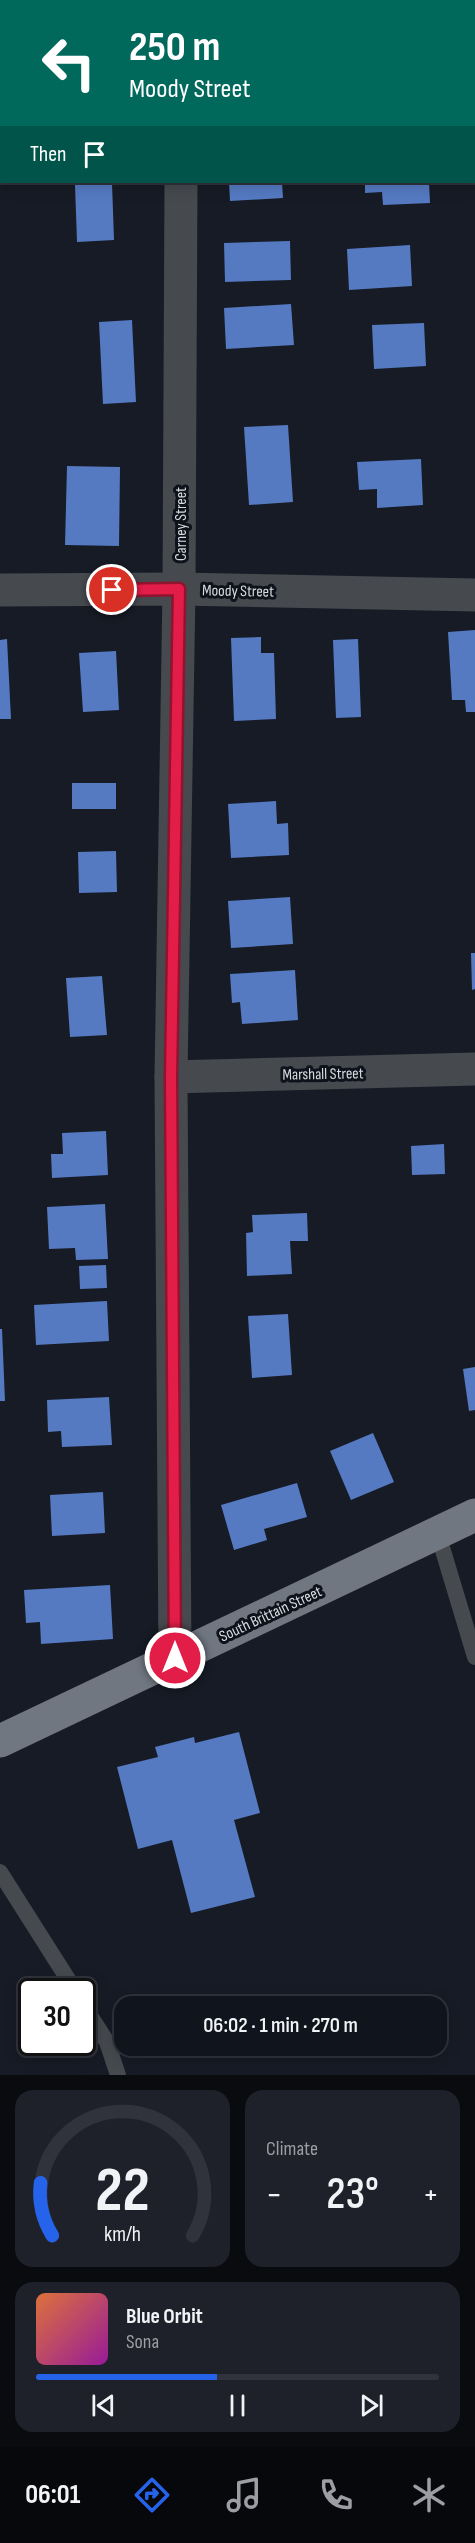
<!DOCTYPE html>
<html lang="en">
<head>
<meta charset="utf-8">
<style>
	:root { --surface:#10141c; --page:#1e2129; --text:#f1f3f6; --muted:#9c9ea3; --line:#30333b; --accent:#2563eb }
	body { margin:0; font-family:"Sofia Sans Condensed",sans-serif; background:var(--page); color:var(--text); height:100vh; display:flex; flex-direction:column; font-size:22px; white-space:nowrap }
	* { box-sizing:border-box; margin:0 }
	p { font-size:20px; color:var(--muted) }
	.icon { flex:none; width:33px; height:33px; fill:none; stroke:currentColor; stroke-width:2; stroke-linecap:round; stroke-linejoin:round }
	.map { position:relative; height:2075px; overflow:hidden }
	.side { display:flex; flex-direction:column; gap:15px; padding:15px; background:#090b0f; flex:1 }
	.side>* { flex:none }
	.banner { position:absolute; left:0px; top:0px; width:476px; height:183px; box-shadow:0 3px 15px #0003,0 0 0 2px var(--line); background:#00695c; color:#fff; overflow:hidden }
	.speed { position:absolute; left:18px; top:1978px; display:flex; gap:12px; font-size:30px; font-weight:700; text-align:center }
	.speed>* { display:grid; place-content:center; width:78px; height:78px; border-radius:50%; background:var(--surface); box-shadow:0 3px 15px #0003,0 0 0 2px var(--line); line-height:1 }
	.speed .limit { border:3px solid #111; border-radius:9px; background:#fff; color:#111 }
	.pin { position:absolute; display:grid; place-items:center; width:51px; height:51px; color:#fff; margin:-26px; border:3px solid #fff; border-radius:50%; box-shadow:0 2px 6px #0007 }
	.me { position:absolute; width:66px; margin:-33px; rotate:0deg; stroke-linejoin:round; filter:drop-shadow(0 0 4px #0008) }
	.turn { display:flex; align-items:center; gap:21px; height:126px; padding:0 30px; font-size:27px }
	.turn .icon { width:78px; height:78px; stroke-width:2.5 }
	.turn b { display:block; font-size:42px; line-height:51px }
	.then { display:flex; align-items:center; height:57px; padding:0 30px; background:#0003; gap:12px; font-size:22px }
	.big { font-size:45px; font-weight:600; line-height:1.1 }
	.side .tile { flex:1; display:flex; flex-direction:column; justify-content:center; gap:9px; min-width:0; padding:0 21px; border-radius:18px; background:var(--page) }
	.side .dial { align-items:center; gap:0 }
	.dial svg { height:156px; overflow:visible; fill:none; stroke:var(--line); stroke-width:7; stroke-linecap:round; text-anchor:middle }
	.dial text { fill:var(--text); stroke:none }
	.song { display:flex; align-items:center; gap:18px }
	.cover { width:72px; height:72px; border-radius:9px; background:linear-gradient(135deg,hsl(20 70% 55%),hsl(300 70% 35%)) }
	.played { height:6px; border-radius:3px; background:linear-gradient(90deg,var(--accent) 45%,var(--line) 45%) }
	.keys { display:flex; justify-content:space-around; direction:ltr }
	.heat { display:flex; justify-content:space-between; align-items:center; font-size:33px; direction:ltr }
	.side .tiles { flex:1; display:grid; gap:15px; grid-template-columns:1fr 1fr }
	.tile:last-child { grid-column:span 2 }
	.trip { position:absolute; left:114px; top:1996px; width:333px; height:60px; border-radius:18px; background:var(--surface); box-shadow:0 3px 15px #0003,0 0 0 2px var(--line); font-weight:600; line-height:60px; text-align:center }
	.tab-bar { display:flex; height:96px; justify-content:space-around; align-items:center; background:#06080b; color:var(--muted) }
	.tab-bar .icon { width:42px; height:42px }
	.tab-bar .current { color:var(--accent) }
	.tab-bar b { font-size:27px; color:var(--text) }
	.map>svg:first-child { display:block }
</style>
</head>
<body>
<div class="map">
<svg width="475" height="2075" viewBox="0 0 475 2075">
	<rect width="100%" height="100%" fill="#161b25"/>
	<g fill="#557ac2">
		<polygon points="229,182 282,182 283,198 230,201"/>
		<polygon points="365,182 429,182 430,203 383,205 382,192 365,193"/>
		<polygon points="112,183 114,240 77,242 75,185"/>
		<polygon points="290,241 291,280 225,282 224,243"/>
		<polygon points="410,245 412,286 349,290 347,249"/>
		<polygon points="291,304 294,345 226,349 224,308"/>
		<polygon points="132,320 136,402 103,404 99,322"/>
		<polygon points="424,323 426,366 374,369 372,325"/>
		<polygon points="288,425 293,502 249,505 244,427"/>
		<polygon points="421,459 423,505 377,508 377,489 359,490 357,462"/>
		<polygon points="67,466 120,467 119,546 65,545"/>
		<polygon points="475,630 475,712 466,712 465,700 452,700 448,632"/>
		<polygon points="261,637 261,653 274,653 276,719 234,721 231,638"/>
		<polygon points="7,639 11,719 0,719 0,640"/>
		<polygon points="358,639 361,717 336,718 333,640"/>
		<polygon points="116,651 119,710 83,712 79,653"/>
		<rect x="72" y="783" width="44" height="26"/>
		<polygon points="276,801 277,824 288,823 289,855 231,858 228,804"/>
		<polygon points="116,851 117,892 79,893 78,852"/>
		<polygon points="290,897 293,944 231,948 228,901"/>
		<polygon points="471,953 475,953 475,989 472,990"/>
		<polygon points="295,970 298,1020 242,1024 240,1002 232,1003 230,974"/>
		<polygon points="102,976 107,1035 70,1037 66,978"/>
		<polygon points="106,1131 108,1175 52,1178 51,1154 63,1154 62,1133"/>
		<polygon points="444,1144 445,1174 412,1175 411,1146"/>
		<polygon points="105,1204 108,1259 76,1260 75,1248 49,1249 47,1207"/>
		<polygon points="307,1213 308,1241 290,1241 292,1274 247,1276 246,1233 253,1232 252,1215"/>
		<polygon points="106,1265 107,1288 80,1289 79,1266"/>
		<polygon points="107,1301 109,1341 36,1345 34,1305"/>
		<polygon points="288,1314 292,1375 252,1378 248,1316"/>
		<polygon points="0,1329 2,1329 5,1401 0,1401"/>
		<polygon points="475,1367 475,1410 469,1411 463,1369"/>
		<polygon points="109,1397 112,1445 62,1447 61,1431 48,1432 47,1400"/>
		<polygon points="373,1433 394,1482 351,1500 330,1451"/>
		<polygon points="297,1483 307,1517 264,1529 267,1540 234,1550 221,1505"/>
		<polygon points="103,1492 105,1533 52,1536 50,1495"/>
		<polygon points="110,1585 113,1639 41,1644 40,1622 26,1623 24,1590"/>
		<polygon points="239,1732 260,1813 234,1820 255,1897 191,1913 172,1840 138,1849 117,1767 158,1757 155,1747 194,1737 195,1743"/>
	</g>
	<g fill="none" stroke-linecap="round" stroke-linejoin="round">
		<g stroke="#46494e" stroke-width="16">
			<polyline points="438,1534 475,1657"/>
			<polyline points="0,1872 76,1992"/>
			<polyline points="82,2003 107,2042 118,2075"/>
		</g>
		<g stroke="#46494e" stroke-width="33">
			<polyline points="181,2 181,0"/>
			<polyline points="0,590 179,589 475,595"/>
			<polyline points="171,1077 475,1069"/>
			<polyline points="175,1658 171,1077 179,589 181,182"/>
		</g>
		<polyline stroke="#717781" stroke-width="33" points="0,1741 475,1515"/>
	</g>
	<g fill="none" stroke-linecap="round" stroke-linejoin="round">
		<g stroke="#92132f" stroke-width="15">
			<polyline id="route" points="112,590 179,589 171,1077 175,1658"/>
		</g>
		<use href="#route" stroke="#e11d48" stroke-width="10"/>
	</g>
	<g text-anchor="middle" stroke-width="6" stroke-linejoin="round" paint-order="stroke">
		<g font-size="16" fill="#d7dbe1" stroke="#0d121b">
			<text transform="translate(180 524) rotate(-90)" y="6">Carney Street</text>
			<text transform="translate(238 590) rotate(1)" y="6">Moody Street</text>
			<text transform="translate(323 1073) rotate(-1)" y="6">Marshall Street</text>
			<text transform="translate(270 1613) rotate(-25)" y="6">South Brittain Street</text>
		</g>
	</g>
</svg>
<div class="speed"><div class="limit">30</div></div>
<div class="pin" style="left:112px;top:590px;background:#d93025"><svg class="icon" aria-label="arrive" viewBox="0 0 24 24"><path d="M6 21V4h12l-3 4 3 4H6"/></svg></div>
<svg class="me" style="left:175px;top:1658px" viewBox="-20 -20 40 40"><circle r="17" fill="#e11d48" stroke="#fff" stroke-width="3"/><path d="M0-11L8 9 0 5-8 9z" fill="#fff"/></svg>
<div class="trip">06:02 · 1 min · 270 m</div>
<div class="banner">
<div class="turn"><svg class="icon" aria-label="left" viewBox="0 0 24 24"><path d="M17 20v-9H6M10 6l-5 5 5 5"/></svg><div><b>250 m</b>Moody Street</div></div>
<div class="then">Then<svg class="icon" aria-label="arrive" viewBox="0 0 24 24"><path d="M6 21V4h12l-3 4 3 4H6"/></svg></div>
</div>
</div>
<section class="side">
<div class="tiles">
<div class="tile dial"><svg viewBox="0 0 100 80">
<path d="M14 69A42 42 0 1 1 86 69"/>
<path d="M14 69A42 42 0 0 1 8 42" stroke="#2563eb"/>
<text x="50" y="56" font-size="32" font-weight="700">22</text>
<text x="50" y="72" font-size="11">km/h</text>
</svg></div>
<div class="tile"><p>Climate</p>
<div class="heat"><a>−</a><b class="big">23°</b><a>+</a></div>
</div>
<div class="tile">
<div class="song"><i class="cover"></i><div><b>Blue Orbit</b><p>Sona</p></div></div>
<div class="played"></div>
<div class="keys"><svg class="icon" aria-label="previous" viewBox="0 0 24 24"><path d="M18 5L8 12l10 7zM5 5v14"/></svg><svg class="icon" aria-label="pause" viewBox="0 0 24 24"><path d="M8 5v14M16 5v14"/></svg><svg class="icon" aria-label="next" viewBox="0 0 24 24"><path d="M6 5l10 7-10 7zM19 5v14"/></svg></div>
</div>
</div>
</section>
<nav class="tab-bar">
<b>06:01</b>
<svg class="icon current" aria-label="directions" viewBox="0 0 24 24"><path d="M12 3l9 9-9 9-9-9zM9 14v-3h6M13 9l2 2-2 2"/></svg>
<svg class="icon" aria-label="music" viewBox="0 0 24 24"><path d="M9 18V5l10-2v13"/><circle cx="6" cy="18" r="3"/><circle cx="16" cy="16" r="3"/></svg>
<svg class="icon" aria-label="phone" viewBox="0 0 24 24"><path d="M5 4h4l2 5-3 2q2 4 5 5l2-3 5 2v4C11 20 4 13 5 4z"/></svg>
<svg class="icon" aria-label="climate" viewBox="0 0 24 24"><path d="M12 3v18M4 7l16 10M4 17L20 7"/></svg>
</nav>
</body>
</html>
